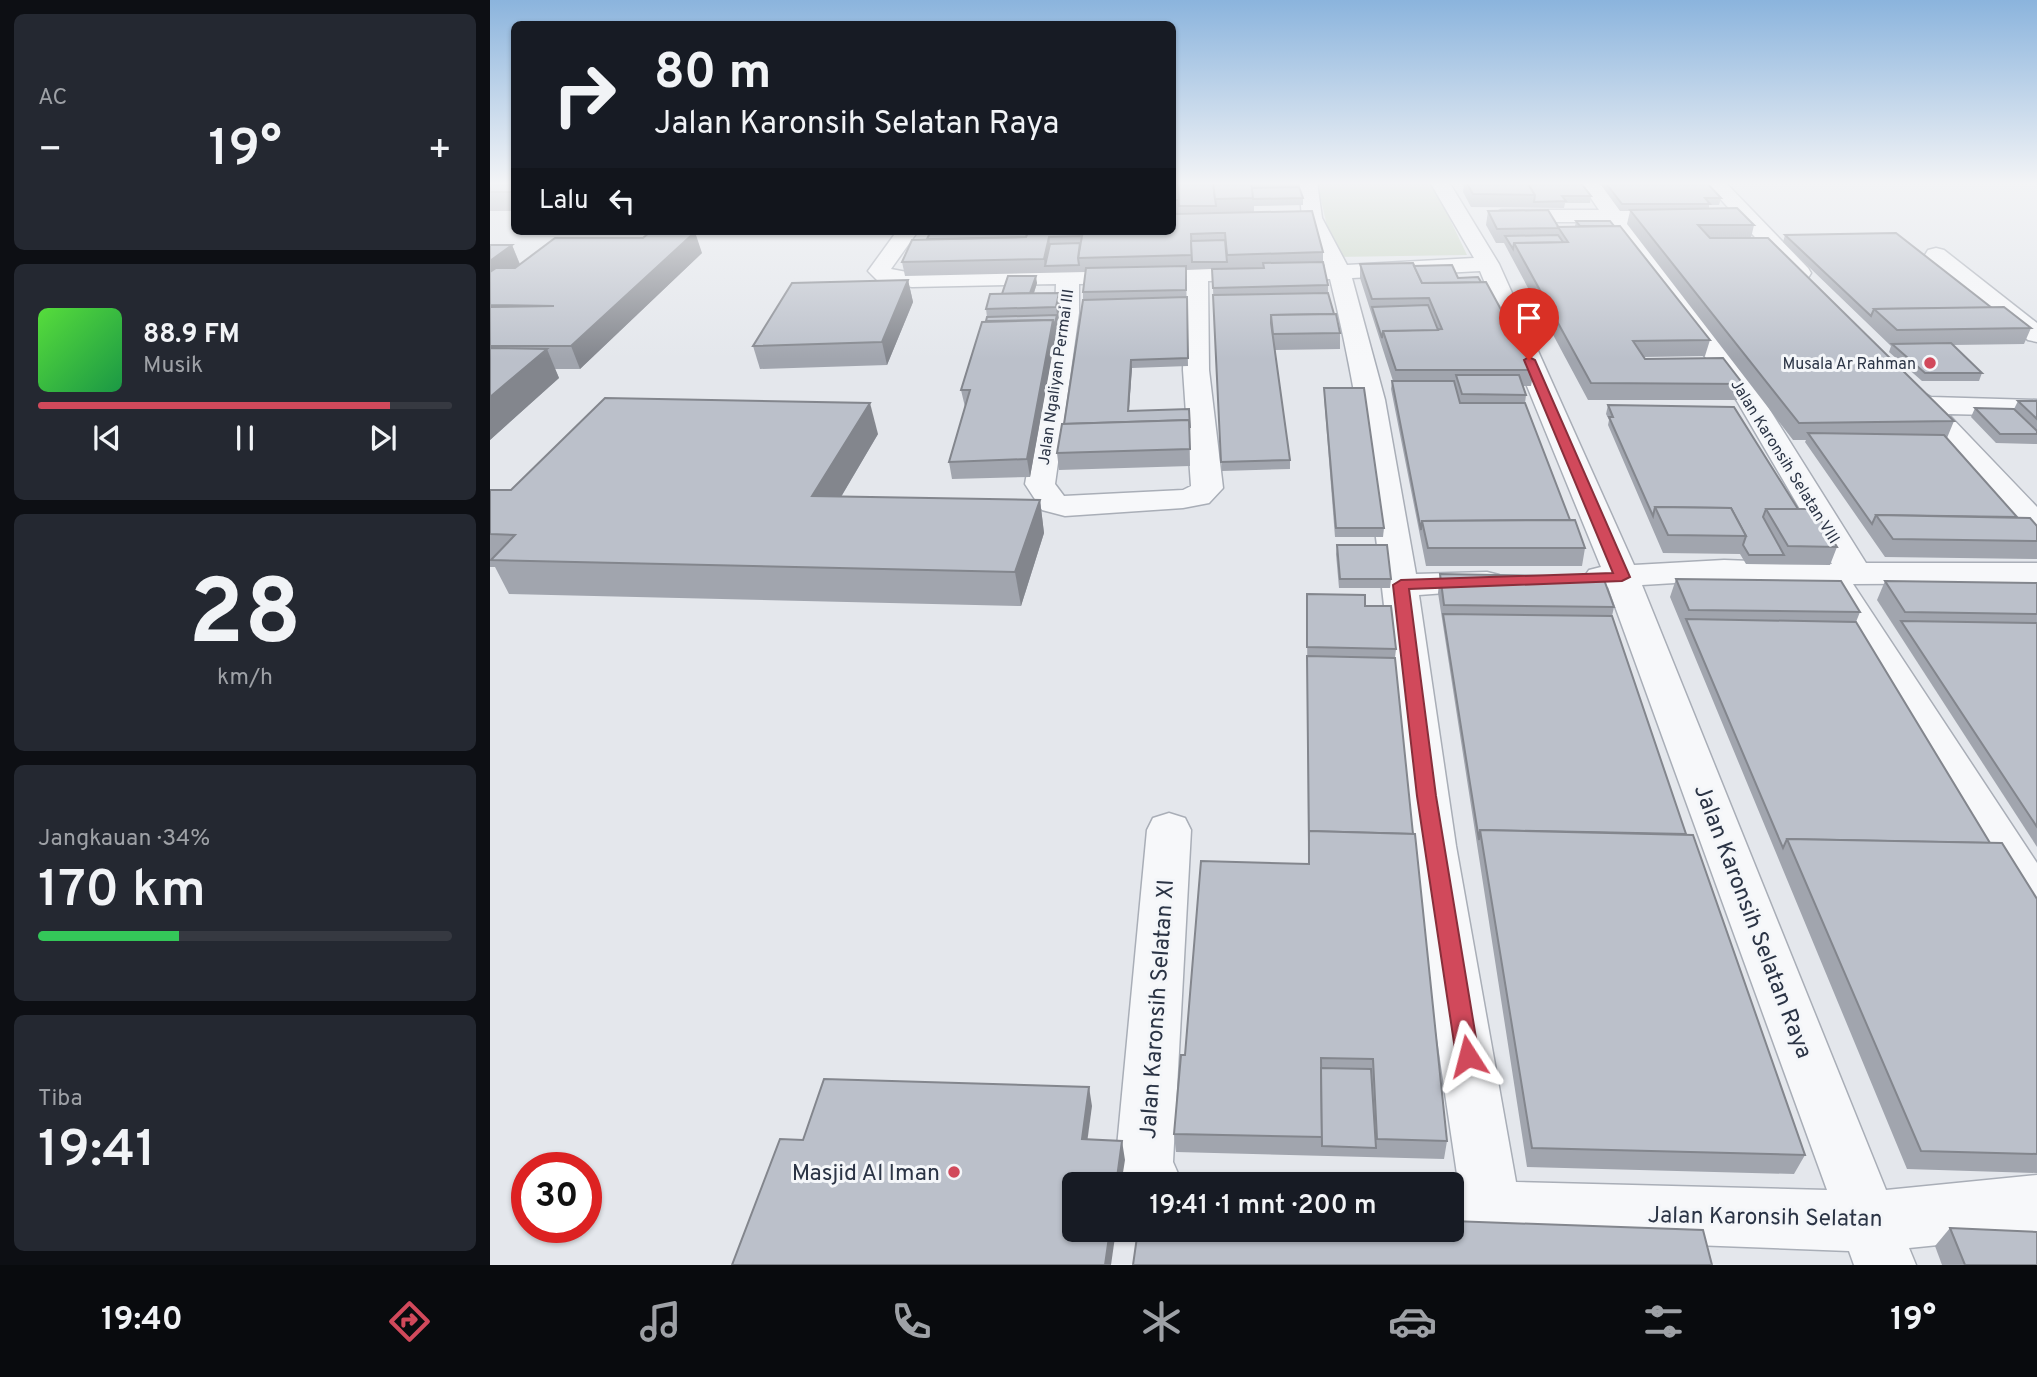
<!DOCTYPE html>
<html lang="id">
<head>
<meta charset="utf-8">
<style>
	:root { --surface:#171b24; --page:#242831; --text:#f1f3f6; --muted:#9ea1a6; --line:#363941; --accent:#d1495b }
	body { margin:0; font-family:Overpass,sans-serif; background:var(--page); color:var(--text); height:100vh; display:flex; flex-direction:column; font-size:26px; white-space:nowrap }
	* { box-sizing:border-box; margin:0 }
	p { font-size:23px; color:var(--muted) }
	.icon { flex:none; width:38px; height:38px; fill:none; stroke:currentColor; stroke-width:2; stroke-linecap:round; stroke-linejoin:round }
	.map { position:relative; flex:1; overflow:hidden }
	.side { display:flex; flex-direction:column; gap:14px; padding:14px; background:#0d0f14; width:490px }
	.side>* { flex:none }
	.top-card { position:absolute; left:21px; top:21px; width:665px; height:214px; border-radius:10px; box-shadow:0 2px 5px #0004; background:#171b24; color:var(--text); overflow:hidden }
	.speed { position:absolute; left:21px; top:1152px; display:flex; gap:14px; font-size:35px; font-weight:700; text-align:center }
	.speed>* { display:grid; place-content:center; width:91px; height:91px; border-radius:50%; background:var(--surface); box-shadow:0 2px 5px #0004; line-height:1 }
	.speed .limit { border:10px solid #d22; background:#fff; color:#111 }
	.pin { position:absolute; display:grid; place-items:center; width:60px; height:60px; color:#fff; margin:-72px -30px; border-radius:50% 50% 50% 0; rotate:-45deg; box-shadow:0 0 7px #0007 }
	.pin .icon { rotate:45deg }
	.me { position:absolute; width:77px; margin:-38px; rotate:351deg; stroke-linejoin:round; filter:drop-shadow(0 0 5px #0008) }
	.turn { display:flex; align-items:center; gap:24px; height:147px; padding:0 28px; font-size:32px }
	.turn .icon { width:91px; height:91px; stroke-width:2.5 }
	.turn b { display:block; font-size:49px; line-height:60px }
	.then { display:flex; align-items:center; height:66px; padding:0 28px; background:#0003; gap:14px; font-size:26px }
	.big { font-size:52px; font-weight:600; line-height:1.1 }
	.side .card { flex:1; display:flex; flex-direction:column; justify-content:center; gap:10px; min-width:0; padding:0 24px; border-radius:10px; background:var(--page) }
	.side .dial { align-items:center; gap:0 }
	.dial b { font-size:91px; line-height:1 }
	.song { display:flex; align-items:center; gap:21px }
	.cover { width:84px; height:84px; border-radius:10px; background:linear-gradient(135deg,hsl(110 70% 55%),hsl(140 70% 35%)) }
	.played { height:7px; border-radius:4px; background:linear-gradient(90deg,var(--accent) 85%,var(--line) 85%) }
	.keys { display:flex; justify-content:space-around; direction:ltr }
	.heat { display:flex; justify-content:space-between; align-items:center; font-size:38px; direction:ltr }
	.charge { height:10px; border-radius:5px; background:linear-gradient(90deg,#34c759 34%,var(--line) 0) }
	.trip { position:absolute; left:572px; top:1172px; width:402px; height:70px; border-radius:10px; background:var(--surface); box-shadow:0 2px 5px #0004; font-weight:600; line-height:70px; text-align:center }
	.tab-bar { display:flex; height:112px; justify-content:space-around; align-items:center; background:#090b0e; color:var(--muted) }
	.tab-bar .icon { width:49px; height:49px }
	.tab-bar .current { color:var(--accent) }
	.tab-bar b { font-size:32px; color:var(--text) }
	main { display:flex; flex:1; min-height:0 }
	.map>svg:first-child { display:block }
</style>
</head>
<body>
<main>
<section class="side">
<div class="card"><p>AC</p>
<div class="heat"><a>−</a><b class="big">19°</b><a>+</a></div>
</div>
<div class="card">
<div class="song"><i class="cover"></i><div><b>88.9 FM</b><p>Musik</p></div></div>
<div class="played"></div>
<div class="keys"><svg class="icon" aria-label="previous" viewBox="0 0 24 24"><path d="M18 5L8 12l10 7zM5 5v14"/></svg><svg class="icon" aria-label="pause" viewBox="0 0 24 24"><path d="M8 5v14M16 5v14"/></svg><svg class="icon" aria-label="next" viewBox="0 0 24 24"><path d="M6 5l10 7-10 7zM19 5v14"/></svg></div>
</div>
<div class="card dial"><b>28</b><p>km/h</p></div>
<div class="card"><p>Jangkauan · 34%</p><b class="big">170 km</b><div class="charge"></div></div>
<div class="card"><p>Tiba</p><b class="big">19:41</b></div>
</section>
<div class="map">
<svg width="1547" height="1265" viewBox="0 0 1547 1265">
	<rect width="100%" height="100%" fill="#e4e7ec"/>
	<polygon fill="#c9d6c5" points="827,182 942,182 977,255 844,257"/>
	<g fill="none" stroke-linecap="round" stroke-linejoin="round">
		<g stroke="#a9aeb7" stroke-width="3">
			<g id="minor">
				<path d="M809 182H827L832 218 857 265 984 258 940 182H959L1009 264 1144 565 1234 560 1342 564 1247 401 1118 222H1011L1001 216 1011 210H1109L1090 182H1109L1130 210 1149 212 1152 216 1149 220 1139 222 1270 394 1376 563H1547V583L1363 584 1547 863V921L1530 916 1328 584 1234 580 1152 585 1396 1190 1547 1175V1235L1419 1248 1426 1265H1364L1359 1251 1124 1242 962 1241 941 1232 962 1230V1185H953L968 1181C949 1052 929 923 914 793 895 620 882 448 840 279L718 281 719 370 733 488 719 503 693 508 575 516 552 510 535 484 565 313 566 284 422 287 389 282 378 271 407 231H428L401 269 422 273 835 266 812 218ZM990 271 1111 567 1099 570 1094 577 1099 584 1118 587 1337 1190 1026 1182 966 846 929 595 1009 589 1014 582 1009 575 997 572 926 574 895 400 862 278ZM695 282 693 370 701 486 693 490 574 496 565 484 589 313V284Z"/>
				<polygon points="1215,182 1235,182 1318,268 1321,273 1318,278 1302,278"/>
				<polygon points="1446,248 1454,250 1547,323 1547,342 1538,340 1438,260 1435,255 1438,250"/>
				<polygon points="1426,389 1441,397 1547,400 1547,416 1458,414 1547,507 1547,536 1535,533 1416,403 1412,397 1416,391"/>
				<polygon points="679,813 695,818 701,830 683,1162 693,1185 632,1185 625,1168 657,830 663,818"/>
			</g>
		</g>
		<use href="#minor" fill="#f7f8fa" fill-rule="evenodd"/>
	</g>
	<g fill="#a1a5ae">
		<rect x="0" y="182" width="24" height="29"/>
		<polygon points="682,182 810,182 809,187 813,198 813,205 764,206 764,212 682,213"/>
		<polygon points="974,182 1090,182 1101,196 1100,203 1075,203 1074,208 981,207 973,192"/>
		<polygon points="1109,182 1216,182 1231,198 1229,205 1219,205 1219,209 1264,225 1261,238 1464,421 1457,438 1527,517 1547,526 1547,559 1395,557 1315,442 1316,440 1303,440 1137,224 1140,211 1130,211"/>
		<polygon points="998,211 1068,227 1085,226 1086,221 1220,340 1215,356 1154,357 1155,359 1253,384 1249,400 1098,400 1014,243 1006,243 996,225"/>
		<polygon points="682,214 833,252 833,262 838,285 838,293 844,314 850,333 850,349 785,350 800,460 800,469 732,471 722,269 696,270 698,366 642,368 639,411 699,409 700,466 569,470 567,453 574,424 593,300 593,292 596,272 415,276 412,262 437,239 682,231"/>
		<polygon points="1295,235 1541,328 1534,344 1462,345 1492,373 1489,381 1432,381 1399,352 1401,346 1293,242"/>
		<polygon points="0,245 22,245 30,264 212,253 90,369 65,369 69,378 0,440"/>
		<polygon points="870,264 924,266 968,278 1044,370 1041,386 1033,386 1036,395 1035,403 1080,520 1095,548 1092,566 936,566 901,389 902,381 903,381 870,278"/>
		<polygon points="418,280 423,302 397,365 270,369 263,346"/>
		<polygon points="547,283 544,293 569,293 570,308 540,477 462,479 459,462 475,407 471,390 496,321 497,317 496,309 512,294"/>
		<polygon points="834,388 894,528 893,537 845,537 834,397"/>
		<polygon points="1528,401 1547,401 1547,444 1506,443 1481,417 1485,408 1524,409"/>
		<polygon points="1118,405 1308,509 1347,547 1340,565 1256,564 1250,554 1173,553 1118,425 1119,420 1116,414"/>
		<polygon points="388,434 351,497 550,500 554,533 531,606 19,594 5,567 0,567 0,490 21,490"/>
		<polygon points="847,545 901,579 900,588 849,588 846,554"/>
		<polygon points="950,574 1124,607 1122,616 1196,834 1315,1155 1304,1174 1037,1167 948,593"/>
		<polygon points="1186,579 1370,612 1366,622 1500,843 1547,899 1547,1173 1417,1169 1180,597"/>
		<polygon points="1395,581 1547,583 1547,847 1387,600"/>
		<polygon points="817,594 875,606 906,649 905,658 923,834 957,1141 954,1159 686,1152 684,1134 695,1055 818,864"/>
		<polygon points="1460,1228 1547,1265 1452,1265 1445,1246"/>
	</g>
	<g fill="#83868d">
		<polygon points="205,232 212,253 90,369 81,346"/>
		<polygon points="559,237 561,251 555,266 554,259"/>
		<polygon points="22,245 30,265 0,289 0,261"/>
		<polygon points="546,276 547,283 540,305 539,297"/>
		<polygon points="418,280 423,302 397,365 392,342"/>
		<polygon points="569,293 570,308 568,323 566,307"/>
		<polygon points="567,315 568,323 540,477 537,459 563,320"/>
		<polygon points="57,349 69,378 0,440 0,397"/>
		<polygon points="641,360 642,368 638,419 638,411"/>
		<polygon points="380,403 388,434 332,529 322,496"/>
		<polygon points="550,500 554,533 531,606 525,572"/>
		<polygon points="599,1087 602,1106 595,1158 592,1139"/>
		<polygon points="632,1141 635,1160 631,1185 626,1185"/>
		<polygon points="620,1230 626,1230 621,1265 615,1265"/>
	</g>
	<g fill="#bbc0ca" stroke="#83868d" stroke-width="2">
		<rect x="0" y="182" width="24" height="10"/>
		<polygon points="682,182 737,182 723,182 726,206 689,206 688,183 682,183"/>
		<polygon points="723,182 761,182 764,198 725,199"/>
		<polygon points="976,182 1037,182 1045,195 983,194"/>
		<polygon points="1037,182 1090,182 1101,196 1072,196 1076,201 1044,202 1045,195"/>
		<polygon points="1115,182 1216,182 1231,198 1215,198 1220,204 1132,204"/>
		<polygon points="682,183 688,183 689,200 682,200"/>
		<polygon points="809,187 813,198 763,199 762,188"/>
		<polygon points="1247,208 1264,225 1208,225 1220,238 1278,238 1464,421 1309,423 1140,210"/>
		<polygon points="1058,210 1069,228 1007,229 998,211"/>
		<polygon points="822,211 833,252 737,255 735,233 728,233 701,234 702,255 588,258 592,236 559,237 554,259 412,262 422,240 536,237 538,231 682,231 682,214"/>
		<polygon points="1086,221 1120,221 1124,226 1090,226"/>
		<polygon points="1130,226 1220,340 1143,341 1155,359 1233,358 1253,384 1101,383 1024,243 1078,242 1068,227"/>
		<polygon points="441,231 538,231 536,237 437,239"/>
		<polygon points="160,232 205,232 81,346 0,346 0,307 64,306 0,305 0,272 6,268 25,268 65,238 153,238"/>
		<polygon points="1406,233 1502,308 1384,309 1381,316 1295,235"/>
		<polygon points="1068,235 1073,242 1024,243 1023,249 1015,236"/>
		<polygon points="735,240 737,262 702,262 701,241"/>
		<polygon points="590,243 588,258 589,265 555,266 560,244"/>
		<polygon points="0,245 22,245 0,261"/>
		<polygon points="833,262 838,285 723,288 722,269 774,268 773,263"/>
		<polygon points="923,263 932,283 996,282 1044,370 906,370 893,331 952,329 939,298 882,299 870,264"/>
		<polygon points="962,265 968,278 988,277 991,282 932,283 924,266"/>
		<polygon points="696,266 696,290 593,292 596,268"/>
		<polygon points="518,276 546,276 540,293 512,294"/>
		<polygon points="418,280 392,342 263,346 302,283"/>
		<polygon points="569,293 566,307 496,309 500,294"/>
		<polygon points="838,293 844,314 781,315 781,323 800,460 731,462 723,295"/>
		<polygon points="697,297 698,358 641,360 638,411 699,409 700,428 699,420 574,424 593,300"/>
		<polygon points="938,305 948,330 893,331 892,338 882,307"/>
		<polygon points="1514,307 1541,328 1407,330 1384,309"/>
		<polygon points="846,314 850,333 783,334 781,315"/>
		<polygon points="567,315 564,327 563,320 496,321 497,317"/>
		<polygon points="563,320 537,459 459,462 480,390 471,390 492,322"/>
		<polygon points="1461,343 1492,373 1435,373 1402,344"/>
		<polygon points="0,348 57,349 0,397"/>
		<polygon points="966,375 1029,375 1036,395 972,394"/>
		<polygon points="902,381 964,381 970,403 1035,403 1080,520 932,521 931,530"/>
		<polygon points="834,388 874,388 894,528 846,528"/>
		<polygon points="115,398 380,403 322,496 550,500 525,572 1,560 25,535 0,534 0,490 21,490"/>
		<polygon points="1528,401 1547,401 1547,419"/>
		<polygon points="1118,405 1244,407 1308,509 1276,509 1273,517 1294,555 1259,555 1253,545 1256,536 1241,508 1165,507 1163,516 1119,417 1123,417"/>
		<polygon points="1485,408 1524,409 1547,431 1547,434 1510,434"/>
		<polygon points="699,420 700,449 567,453 572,424"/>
		<polygon points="1318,433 1454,435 1527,517 1386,515 1382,524"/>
		<polygon points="1165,507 1241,508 1256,536 1178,535"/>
		<polygon points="1276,509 1324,509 1347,547 1298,546"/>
		<polygon points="1386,515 1540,518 1547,526 1547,541 1403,539"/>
		<polygon points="1085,520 1095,548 938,548 932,521"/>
		<polygon points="847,545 897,545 901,579 850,579"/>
		<polygon points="950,574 1113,577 1124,607 954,605"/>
		<polygon points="1186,579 1351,581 1370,612 1199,610"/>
		<polygon points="1395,581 1547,583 1547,614 1415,612"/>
		<polygon points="817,594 875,595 875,606 901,606 906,649 817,647"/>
		<polygon points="953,614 1122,616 1196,834 990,830 989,840"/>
		<polygon points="1196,619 1366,622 1500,843 1297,839 1293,848"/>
		<polygon points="1411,621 1547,623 1547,827"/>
		<polygon points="817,656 905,658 923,834 819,831 819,841"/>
		<polygon points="990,830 1203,835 1315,1155 1042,1148"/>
		<polygon points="819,831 925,834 957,1141 887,1139 883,1059 831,1058 832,1137 684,1134 691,1055 695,1055 711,861 819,864"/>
		<polygon points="1297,839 1512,843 1547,899 1547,1154 1431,1151"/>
		<polygon points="831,1068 881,1069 886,1148 832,1146"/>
		<polygon points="334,1079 599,1087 592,1139 632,1141 626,1185 584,1185 584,1230 620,1230 615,1265 242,1265 290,1139 313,1140"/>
		<polygon points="962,1221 1213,1230 1222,1265 643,1265 648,1230 962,1230"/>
		<polygon points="1460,1228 1547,1232 1547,1265 1475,1265"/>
	</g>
	<linearGradient id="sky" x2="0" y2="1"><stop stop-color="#8bb4dd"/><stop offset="0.51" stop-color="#f3f4f6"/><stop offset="1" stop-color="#f3f4f6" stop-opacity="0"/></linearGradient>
	<rect width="1547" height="359" fill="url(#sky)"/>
	<polygon fill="#d1495b" stroke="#882f3b" stroke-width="2" points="1039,357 1045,360 1140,577 1132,581 919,589 946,796 989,1056 986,1063 978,1067 969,1063 966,1056 927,796 903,585 911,580 1123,573 1034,360"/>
	<g fill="#d1495b" stroke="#f4f6f9" stroke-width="2.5">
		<circle cx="1440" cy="363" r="7"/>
		<circle cx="464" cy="1172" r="7"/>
	</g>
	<g text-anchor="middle" stroke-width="6" stroke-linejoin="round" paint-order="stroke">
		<g font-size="16" fill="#2b3445" stroke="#f4f6f9" text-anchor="end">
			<text x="1426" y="369">Musala Ar Rahman</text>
		</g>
		<g font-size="16" fill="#2b3445" stroke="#f4f6f9">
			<text transform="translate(565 377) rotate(-82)" y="6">Jalan Ngaliyan Permai III</text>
			<text transform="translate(1296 461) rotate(58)" y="6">Jalan Karonsih Selatan VIII</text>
		</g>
		<g font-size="23" fill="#2b3445" stroke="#f4f6f9">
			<text transform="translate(1264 921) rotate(69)" y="8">Jalan Karonsih Selatan Raya</text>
			<text transform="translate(666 1009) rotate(-86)" y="8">Jalan Karonsih Selatan XI</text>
			<text transform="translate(1275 1216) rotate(1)" y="8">Jalan Karonsih Selatan</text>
		</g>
		<g font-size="23" fill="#2b3445" stroke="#f4f6f9" text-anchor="end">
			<text x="450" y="1180">Masjid Al Iman</text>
		</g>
	</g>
</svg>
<div class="speed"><div class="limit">30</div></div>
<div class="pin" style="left:1039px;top:360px;background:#d93025"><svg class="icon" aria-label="arrive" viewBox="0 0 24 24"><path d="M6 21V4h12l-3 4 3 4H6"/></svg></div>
<svg class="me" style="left:978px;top:1056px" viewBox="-20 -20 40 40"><path d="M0-17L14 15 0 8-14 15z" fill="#d1495b" stroke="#fff" stroke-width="4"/></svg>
<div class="trip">19:41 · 1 mnt · 200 m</div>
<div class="top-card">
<div class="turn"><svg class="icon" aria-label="right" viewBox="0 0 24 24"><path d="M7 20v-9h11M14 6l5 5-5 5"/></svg><div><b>80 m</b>Jalan Karonsih Selatan Raya</div></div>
<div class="then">Lalu<svg class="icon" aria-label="left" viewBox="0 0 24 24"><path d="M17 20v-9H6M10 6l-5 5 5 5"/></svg></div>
</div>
</div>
</main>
<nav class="tab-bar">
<b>19:40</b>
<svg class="icon current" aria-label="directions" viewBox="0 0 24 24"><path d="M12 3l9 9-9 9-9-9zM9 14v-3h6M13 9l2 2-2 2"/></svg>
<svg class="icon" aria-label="music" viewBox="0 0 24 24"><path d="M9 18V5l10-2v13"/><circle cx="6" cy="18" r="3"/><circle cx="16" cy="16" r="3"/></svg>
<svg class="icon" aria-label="phone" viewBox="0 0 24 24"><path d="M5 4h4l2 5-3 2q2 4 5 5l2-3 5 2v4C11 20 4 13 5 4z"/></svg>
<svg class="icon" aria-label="climate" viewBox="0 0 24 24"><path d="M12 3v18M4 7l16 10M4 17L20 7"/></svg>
<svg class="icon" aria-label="car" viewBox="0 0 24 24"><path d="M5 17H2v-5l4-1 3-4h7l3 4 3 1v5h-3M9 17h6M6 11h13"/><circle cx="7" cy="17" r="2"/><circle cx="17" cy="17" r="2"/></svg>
<svg class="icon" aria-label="filters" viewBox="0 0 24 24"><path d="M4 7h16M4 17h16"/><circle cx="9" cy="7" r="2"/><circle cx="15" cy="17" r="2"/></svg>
<b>19°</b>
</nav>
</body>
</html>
